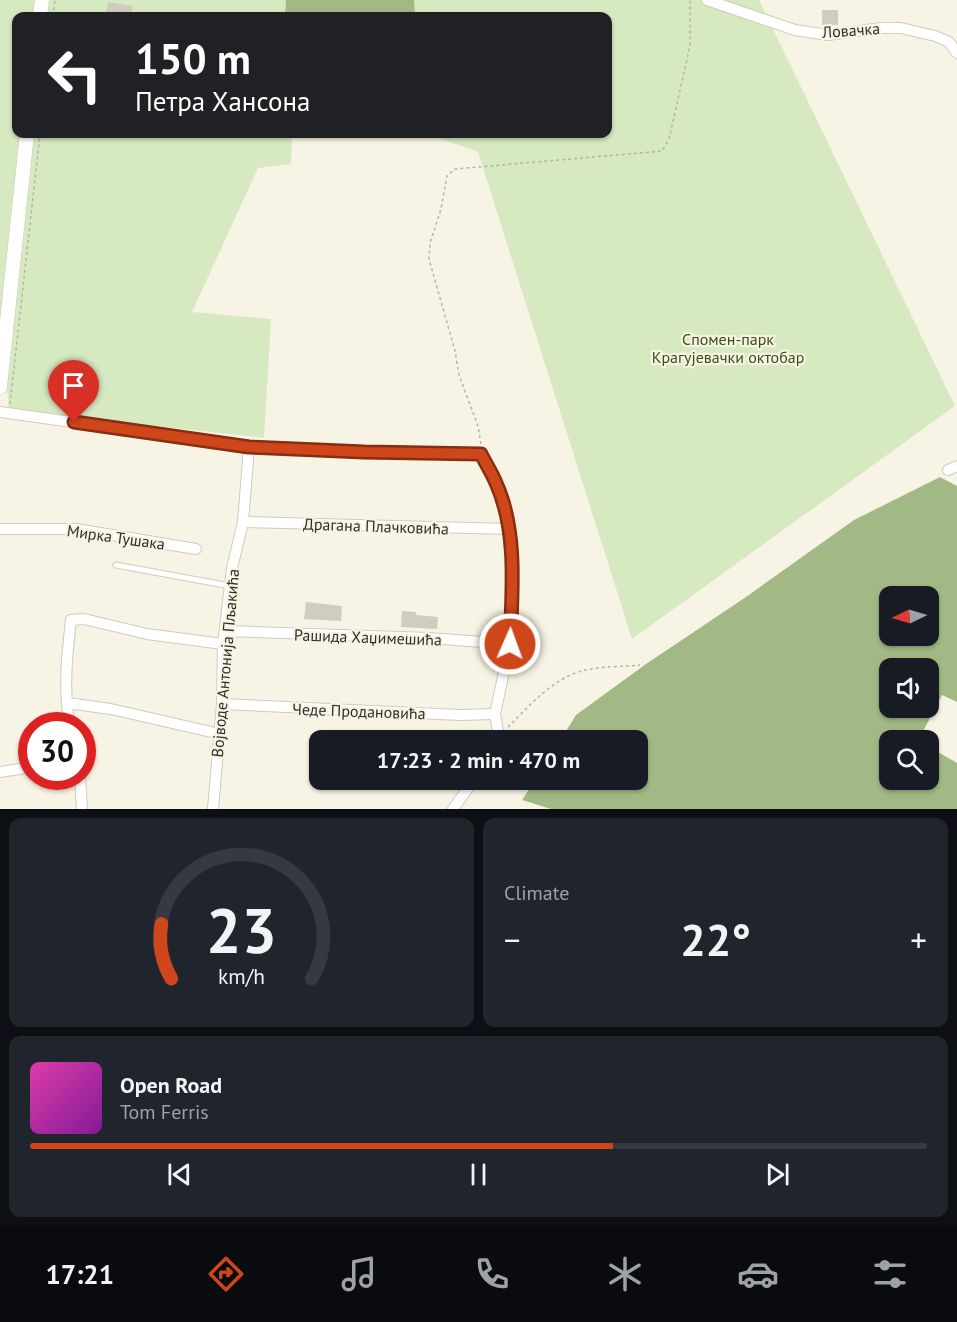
<!DOCTYPE html>
<html lang="en">
<head>
<meta charset="utf-8">
<style>
	:root { --surface:#171b24; --page:#20242c; --text:#f1f3f6; --muted:#9ea1a6; --line:#363941; --accent:#ce461a }
	body { margin:0; font-family:"PT Sans",sans-serif; background:var(--page); color:var(--text); height:100vh; display:flex; flex-direction:column; font-size:22px; white-space:nowrap }
	* { box-sizing:border-box; margin:0 }
	p { font-size:20px; color:var(--muted) }
	.icon { flex:none; width:33px; height:33px; fill:none; stroke:currentColor; stroke-width:2; stroke-linecap:round; stroke-linejoin:round }
	.map { position:relative; height:809px; overflow:hidden }
	.drawer { display:flex; flex-direction:column; gap:9px; padding:9px; background:#0d0f14; flex:1 }
	.drawer>* { flex:none }
	.banner { position:absolute; left:12px; top:12px; width:600px; height:126px; border-radius:12px; box-shadow:0 2px 4px #0004; background:#202124; color:#fff; overflow:hidden }
	.needle { width:39px; rotate:265deg }
	.buttons { position:absolute; left:879px; top:586px; display:grid; gap:12px }
	.buttons a { display:grid; place-items:center; width:60px; height:60px; border-radius:12px; background:var(--surface); box-shadow:0 2px 4px #0004; font-size:30px }
	.speed { position:absolute; left:18px; top:712px; display:flex; gap:12px; font-size:30px; font-weight:700; text-align:center }
	.speed>* { display:grid; place-content:center; width:78px; height:78px; border-radius:50%; background:var(--surface); box-shadow:0 2px 4px #0004; line-height:1 }
	.speed .limit { border:9px solid #d22; background:#fff; color:#111 }
	.pin { position:absolute; display:grid; place-items:center; width:51px; height:51px; color:#fff; margin:-62px -26px; border-radius:50% 50% 50% 0; rotate:-45deg; box-shadow:0 0 6px #0007 }
	.pin .icon { rotate:45deg }
	.me { position:absolute; width:66px; margin:-33px; rotate:2deg; stroke-linejoin:round; filter:drop-shadow(0 0 4px #0008) }
	.turn { display:flex; align-items:center; gap:21px; height:126px; padding:0 24px; font-size:27px }
	.turn .icon { width:78px; height:78px; stroke-width:2.5 }
	.turn b { display:block; font-size:42px; line-height:51px }
	.big { font-size:45px; font-weight:700; line-height:1.1 }
	.drawer .tile { flex:1; display:flex; flex-direction:column; justify-content:center; gap:9px; min-width:0; padding:0 21px; border-radius:12px; background:var(--page) }
	.drawer .dial { align-items:center; gap:0 }
	.dial svg { height:156px; overflow:visible; fill:none; stroke:var(--line); stroke-width:7; stroke-linecap:round; text-anchor:middle }
	.dial text { fill:var(--text); stroke:none }
	.song { display:flex; align-items:center; gap:18px }
	.cover { width:72px; height:72px; border-radius:9px; background:linear-gradient(135deg,hsl(320 70% 55%),hsl(290 70% 35%)) }
	.played { height:6px; border-radius:3px; background:linear-gradient(90deg,var(--accent) 65%,var(--line) 65%) }
	.keys { display:flex; justify-content:space-around; direction:ltr }
	.heat { display:flex; justify-content:space-between; align-items:center; font-size:33px; direction:ltr }
	.drawer .tiles { flex:1; display:grid; gap:9px; grid-template-columns:1fr 1fr }
	.tile:last-child { grid-column:span 2 }
	.trip { position:absolute; left:309px; top:730px; width:339px; height:60px; border-radius:12px; background:var(--surface); box-shadow:0 2px 4px #0004; font-weight:700; line-height:60px; text-align:center }
	.tabs { display:flex; height:96px; justify-content:space-around; align-items:center; background:#090b0e; color:var(--muted) }
	.tabs .icon { width:42px; height:42px }
	.tabs .selected { color:var(--accent) }
	.tabs b { font-size:27px; color:var(--text) }
	.map>svg:first-child { display:block }
</style>
</head>
<body>
<div class="map">
<svg width="957" height="809" viewBox="0 0 957 809">
	<rect width="100%" height="100%" fill="#f8f4e5"/>
	<polygon fill="#d6e9c0" points="0,0 759,0 955,406 632,639 478,152 428,134 608,134 608,16 16,16 16,134 292,134 291,164 258,168 192,312 271,319 264,438 9,410 0,311"/>
	<g fill="#a2b985" fill-rule="evenodd">
		<polygon points="286,0 414,0 415,16 285,16"/>
		<path d="M940 477 957 486V702L942 695 918 741H890V780H928L929 747 957 763V809H551L522 800 535 780H638V741H560L576 715 646 664 746 597 854 520ZM890 597H928V636H890ZM890 669H928V708H890Z"/>
	</g>
	<g fill="#d0cdbe">
		<polygon points="108,2 133,6 131,16 106,14"/>
		<rect x="822" y="10" width="16" height="15"/>
		<polygon points="306,602 342,606 341,621 304,619"/>
		<polygon points="402,611 416,612 416,615 438,617 437,629 401,627"/>
	</g>
	<g fill="none" stroke-linecap="round" stroke-linejoin="round">
		<g stroke="#cfcbbd" stroke-width="7">
			<polyline id="service" points="116,565 230,586"/>
		</g>
		<g stroke="#cfcbbd" stroke-width="12">
			<g id="minor">
				<polyline points="707,0 795,30 828,35 882,28 901,28 935,36 949,42 957,53"/>
				<polyline points="0,412 249,447 364,452 481,454 497,484 509,529 513,581 510,644 495,714 499,737 498,741"/>
				<polyline points="948,470 957,466"/>
				<polyline points="243,522 509,529"/>
				<polyline points="0,529 76,529 196,549"/>
				<polyline points="225,631 429,638 510,644"/>
				<polyline points="67,703 111,709 220,734"/>
				<polyline points="222,704 460,715 495,714"/>
				<path d="M70 726C63 691 67 655 71 620L84 619 147 634 223 644"/>
				<polyline points="0,772 32,767"/>
				<polyline points="80,777 82,809"/>
				<polyline points="213,809 222,704 223,644 232,568 243,522 249,447"/>
				<polyline points="453,809 474,780"/>
			</g>
		</g>
		<g stroke="#cfcbbd" stroke-width="15">
			<g id="secondary">
				<polyline points="40,16 42,0"/>
				<polyline points="0,387 27,134"/>
			</g>
		</g>
		<g stroke="#b6b3a7" stroke-width="1.5" stroke-dasharray="3 3" stroke-linecap="butt">
			<polyline points="53,16 55,0"/>
			<polyline points="10,404 40,134"/>
			<polyline points="481,444 478,426 459,375 455,351 429,259 430,243 441,209 447,176 455,169 662,151 669,139 690,46 690,0"/>
			<path d="M508 727C528 707 551 681 578 672 597 666 620 667 640 665"/>
		</g>
		<use href="#service" stroke="#fff" stroke-width="5"/>
		<use href="#minor" stroke="#fff" stroke-width="10"/>
		<use href="#secondary" stroke="#fff" stroke-width="14"/>
	</g>
	<g fill="none" stroke-linecap="round" stroke-linejoin="round">
		<g stroke="#862e11" stroke-width="15">
			<path id="route" d="M74 422 249 447 364 452 481 454C486 464 492 473 496 483 518 531 512 593 510 644"/>
		</g>
		<use href="#route" stroke="#ce461a" stroke-width="10"/>
	</g>
	<g text-anchor="middle" stroke-width="4.5" stroke-linejoin="round" paint-order="stroke">
		<g font-size="16" fill="#312f2a" stroke="#f8f4e5">
			<text transform="translate(851 30) rotate(-4)" y="6">Ловачка</text>
			<text transform="translate(376 526) rotate(2)" y="6">Драгана Плачковића</text>
			<text transform="translate(116 537) rotate(8)" y="6">Мирка Тушака</text>
			<text transform="translate(368 637) rotate(2)" y="6">Рашида Хаџимешића</text>
			<text transform="translate(225 663) rotate(-85)" y="6">Војводе Антонија Пљакића</text>
			<text transform="translate(359 711) rotate(2)" y="6">Чеде Продановића</text>
		</g>
		<g font-size="16" fill="#3a4f17" stroke="#f8f4e5">
			<text x="728" y="345">Спомен-парк<tspan x="728" dy="18">Крагујевачки октобар</tspan></text>
		</g>
	</g>
</svg>
<div class="buttons">
<a><svg class="needle" viewBox="-14 -14 28 28"><path d="M0-13l5 13h-10z" fill="#e53935"/><path d="M0 13l5-13h-10z" fill="#9ea1a6"/></svg></a>
<a><svg class="icon" aria-label="sound" viewBox="0 0 24 24"><path d="M4 9h4l5-4v14l-5-4H4zM17 9q2 3 0 6"/></svg></a>
<a><svg class="icon" aria-label="search" viewBox="0 0 24 24"><circle cx="10" cy="10" r="6"/><path d="M15 15l6 6"/></svg></a>
</div>
<div class="speed"><div class="limit">30</div></div>
<div class="pin" style="left:74px;top:422px;background:#d93025"><svg class="icon" aria-label="arrive" viewBox="0 0 24 24"><path d="M6 21V4h12l-3 4 3 4H6"/></svg></div>
<svg class="me" style="left:510px;top:644px" viewBox="-20 -20 40 40"><circle r="17" fill="#ce461a" stroke="#fff" stroke-width="3"/><path d="M0-11L8 9 0 5-8 9z" fill="#fff"/></svg>
<div class="trip">17:23 · 2 min · 470 m</div>
<div class="banner">
<div class="turn"><svg class="icon" aria-label="left" viewBox="0 0 24 24"><path d="M17 20v-9H6M10 6l-5 5 5 5"/></svg><div><b>150 m</b>Петра Хансона</div></div>
</div>
</div>
<section class="drawer">
<div class="tiles">
<div class="tile dial"><svg viewBox="0 0 100 80">
<path d="M14 69A42 42 0 1 1 86 69"/>
<path d="M14 69A42 42 0 0 1 9 41" stroke="#ce461a"/>
<text x="50" y="56" font-size="32" font-weight="700">23</text>
<text x="50" y="72" font-size="11">km/h</text>
</svg></div>
<div class="tile"><p>Climate</p>
<div class="heat"><a>−</a><b class="big">22°</b><a>+</a></div>
</div>
<div class="tile">
<div class="song"><i class="cover"></i><div><b>Open Road</b><p>Tom Ferris</p></div></div>
<div class="played"></div>
<div class="keys"><svg class="icon" aria-label="previous" viewBox="0 0 24 24"><path d="M18 5L8 12l10 7zM5 5v14"/></svg><svg class="icon" aria-label="pause" viewBox="0 0 24 24"><path d="M8 5v14M16 5v14"/></svg><svg class="icon" aria-label="next" viewBox="0 0 24 24"><path d="M6 5l10 7-10 7zM19 5v14"/></svg></div>
</div>
</div>
</section>
<nav class="tabs">
<b>17:21</b>
<svg class="icon selected" aria-label="directions" viewBox="0 0 24 24"><path d="M12 3l9 9-9 9-9-9zM9 14v-3h6M13 9l2 2-2 2"/></svg>
<svg class="icon" aria-label="music" viewBox="0 0 24 24"><path d="M9 18V5l10-2v13"/><circle cx="6" cy="18" r="3"/><circle cx="16" cy="16" r="3"/></svg>
<svg class="icon" aria-label="phone" viewBox="0 0 24 24"><path d="M5 4h4l2 5-3 2q2 4 5 5l2-3 5 2v4C11 20 4 13 5 4z"/></svg>
<svg class="icon" aria-label="climate" viewBox="0 0 24 24"><path d="M12 3v18M4 7l16 10M4 17L20 7"/></svg>
<svg class="icon" aria-label="car" viewBox="0 0 24 24"><path d="M5 17H2v-5l4-1 3-4h7l3 4 3 1v5h-3M9 17h6M6 11h13"/><circle cx="7" cy="17" r="2"/><circle cx="17" cy="17" r="2"/></svg>
<svg class="icon" aria-label="filters" viewBox="0 0 24 24"><path d="M4 7h16M4 17h16"/><circle cx="9" cy="7" r="2"/><circle cx="15" cy="17" r="2"/></svg>
</nav>
</body>
</html>
